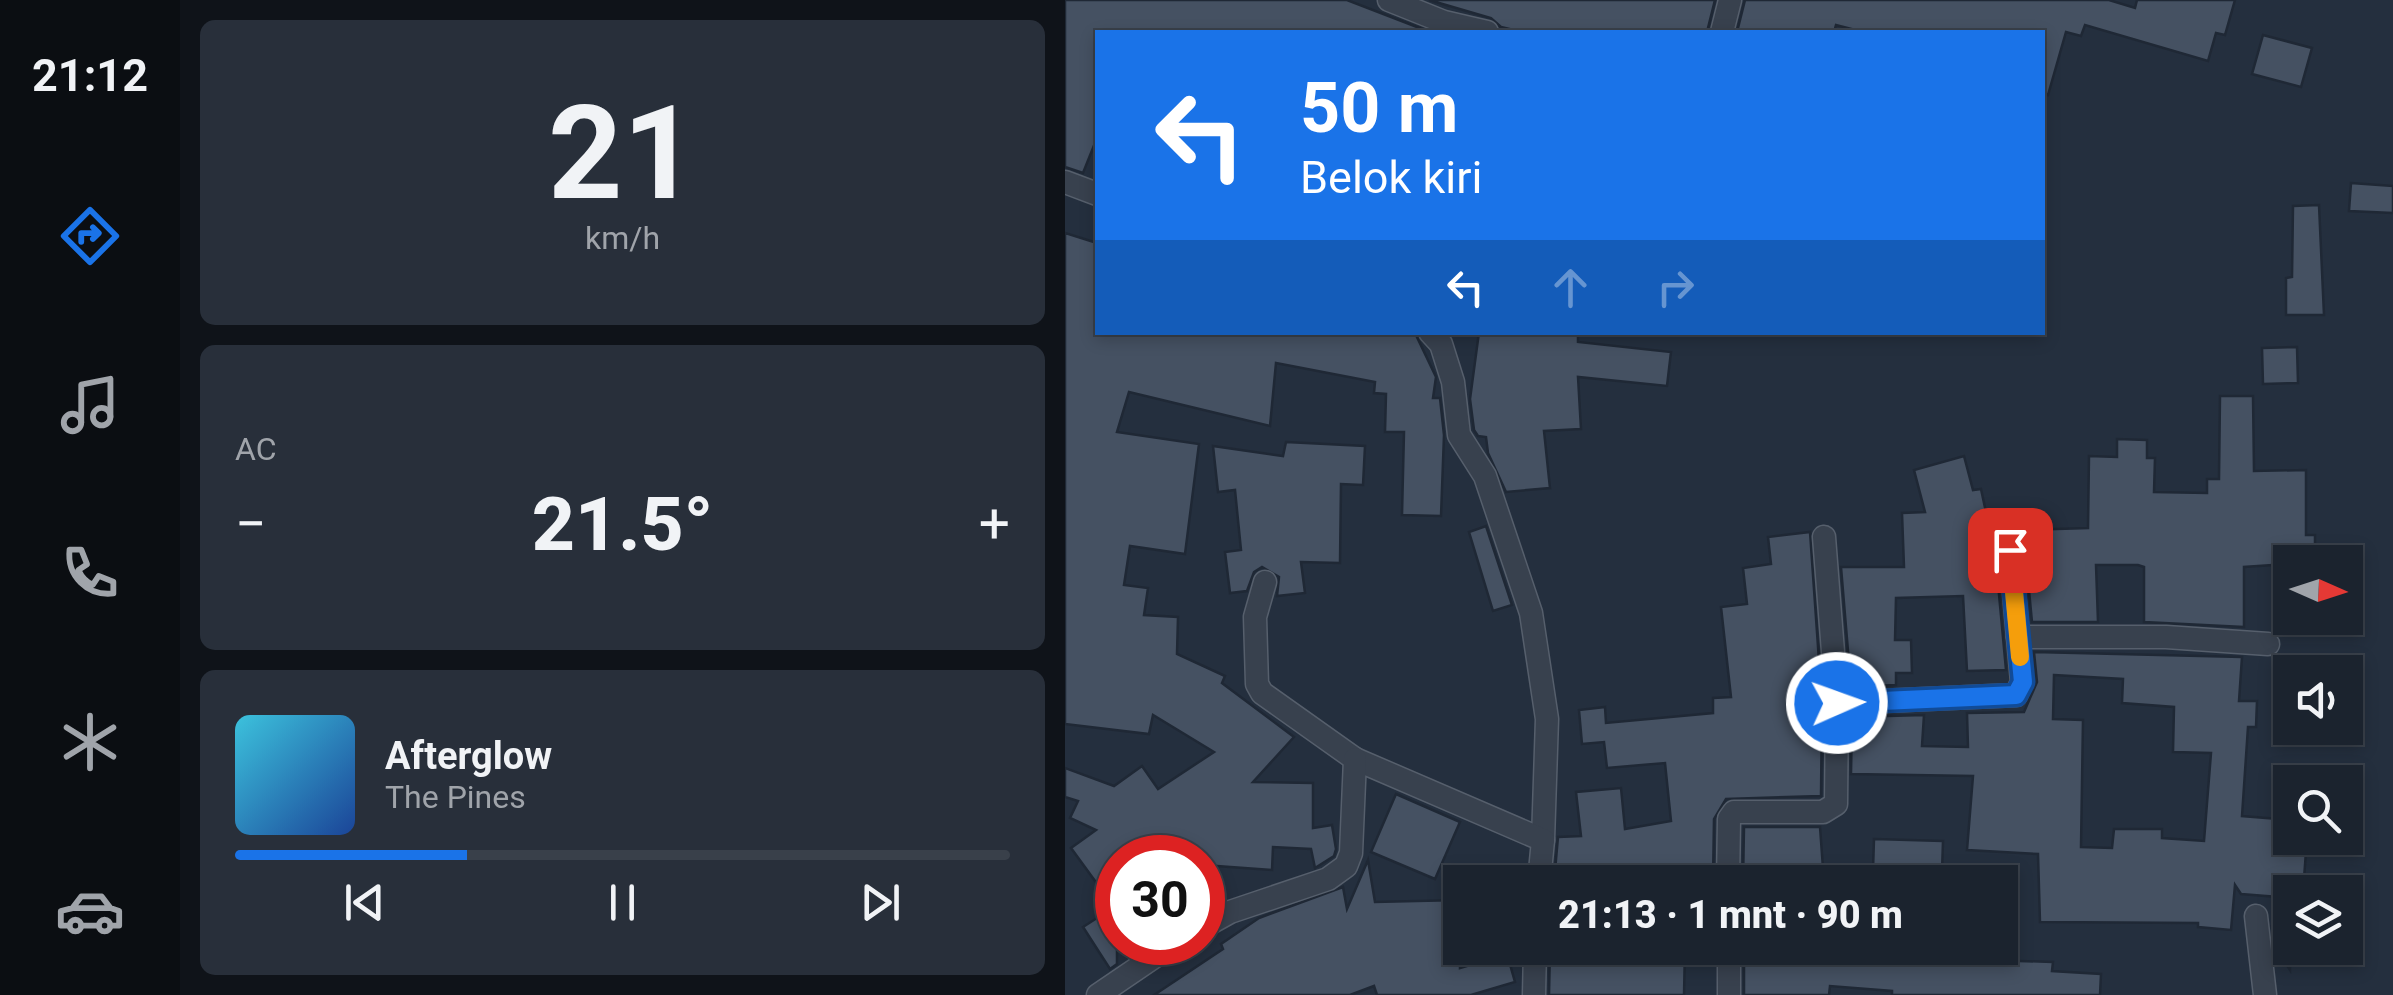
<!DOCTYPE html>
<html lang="id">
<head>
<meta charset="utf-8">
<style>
	:root { --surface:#1b232e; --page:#282f3a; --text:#f1f3f6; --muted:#a0a4aa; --line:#39404a; --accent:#1a73e8 }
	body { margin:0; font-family:Roboto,sans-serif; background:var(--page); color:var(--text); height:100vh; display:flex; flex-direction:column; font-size:38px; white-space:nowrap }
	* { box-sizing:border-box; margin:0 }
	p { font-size:32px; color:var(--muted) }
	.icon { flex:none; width:55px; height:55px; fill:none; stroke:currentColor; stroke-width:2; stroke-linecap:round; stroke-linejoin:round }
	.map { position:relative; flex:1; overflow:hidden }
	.side { display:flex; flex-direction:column; gap:20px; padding:20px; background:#0f1319; width:885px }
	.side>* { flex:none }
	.hud { position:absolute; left:30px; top:30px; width:950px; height:305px; border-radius:0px; box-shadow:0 5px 15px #0003,0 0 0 2px var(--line); background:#1a73e8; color:#fff; overflow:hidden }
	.needle { width:65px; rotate:93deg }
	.buttons { position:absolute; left:1208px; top:545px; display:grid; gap:20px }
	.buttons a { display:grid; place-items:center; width:90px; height:90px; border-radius:0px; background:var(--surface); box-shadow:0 5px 15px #0003,0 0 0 2px var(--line); font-size:50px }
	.speed { position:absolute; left:30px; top:835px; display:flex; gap:20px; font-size:50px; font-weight:700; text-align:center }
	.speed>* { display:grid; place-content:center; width:130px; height:130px; border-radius:50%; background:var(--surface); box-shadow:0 5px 15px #0003,0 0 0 2px var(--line); line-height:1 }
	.speed .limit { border:15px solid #d22; background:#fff; color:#111 }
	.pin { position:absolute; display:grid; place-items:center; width:85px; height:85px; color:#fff; margin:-42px; border-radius:20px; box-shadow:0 5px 15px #0006 }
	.me { position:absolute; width:110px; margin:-55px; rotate:88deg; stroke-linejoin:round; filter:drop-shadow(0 0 8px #0008) }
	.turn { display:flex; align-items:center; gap:35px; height:210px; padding:0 40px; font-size:45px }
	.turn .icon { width:130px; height:130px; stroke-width:2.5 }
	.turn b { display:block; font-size:70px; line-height:85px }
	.lanes { display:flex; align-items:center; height:95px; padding:0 40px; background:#0003; justify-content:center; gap:50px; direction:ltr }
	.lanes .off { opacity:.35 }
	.big { font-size:75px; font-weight:800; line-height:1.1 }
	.side .card { flex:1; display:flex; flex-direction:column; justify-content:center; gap:15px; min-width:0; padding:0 35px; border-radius:15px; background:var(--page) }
	.side .dial { align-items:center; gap:0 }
	.dial b { font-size:130px; line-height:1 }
	.song { display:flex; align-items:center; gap:30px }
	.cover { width:120px; height:120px; border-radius:15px; background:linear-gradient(135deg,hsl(190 70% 55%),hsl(220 70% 35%)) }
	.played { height:10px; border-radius:5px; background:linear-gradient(90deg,var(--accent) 30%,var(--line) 30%) }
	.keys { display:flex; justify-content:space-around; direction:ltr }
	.heat { display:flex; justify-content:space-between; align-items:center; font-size:55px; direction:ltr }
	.trip { position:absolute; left:378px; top:865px; width:575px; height:100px; border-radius:0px; background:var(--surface); box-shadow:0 5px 15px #0003,0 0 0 2px var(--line); font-weight:800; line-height:100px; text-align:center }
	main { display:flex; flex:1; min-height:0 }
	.tabs { display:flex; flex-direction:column; width:180px; justify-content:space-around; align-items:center; background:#0b0e12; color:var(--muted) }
	.tabs .icon { width:70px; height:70px }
	.tabs .current { color:var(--accent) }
	.tabs b { font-size:45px; color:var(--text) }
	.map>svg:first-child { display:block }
</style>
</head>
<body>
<main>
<nav class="tabs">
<b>21:12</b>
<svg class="icon current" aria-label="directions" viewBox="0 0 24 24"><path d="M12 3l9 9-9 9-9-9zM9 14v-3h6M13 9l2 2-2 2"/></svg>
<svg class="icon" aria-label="music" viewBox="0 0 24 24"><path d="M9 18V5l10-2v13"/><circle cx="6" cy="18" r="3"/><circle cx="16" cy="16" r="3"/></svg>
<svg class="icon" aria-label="phone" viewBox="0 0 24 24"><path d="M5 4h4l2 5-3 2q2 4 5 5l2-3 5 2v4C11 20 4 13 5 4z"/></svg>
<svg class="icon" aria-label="climate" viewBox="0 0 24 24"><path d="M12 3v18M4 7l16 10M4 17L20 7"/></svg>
<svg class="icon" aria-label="car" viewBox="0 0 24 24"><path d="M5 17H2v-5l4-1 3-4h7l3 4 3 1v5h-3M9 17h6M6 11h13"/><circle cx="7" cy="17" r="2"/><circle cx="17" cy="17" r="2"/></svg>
</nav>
<section class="side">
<div class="card dial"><b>21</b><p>km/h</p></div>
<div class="card"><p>AC</p>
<div class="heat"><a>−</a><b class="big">21.5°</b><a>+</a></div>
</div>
<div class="card">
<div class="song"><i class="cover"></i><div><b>Afterglow</b><p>The Pines</p></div></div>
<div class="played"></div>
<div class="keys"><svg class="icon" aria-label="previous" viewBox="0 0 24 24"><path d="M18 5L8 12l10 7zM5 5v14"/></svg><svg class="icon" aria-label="pause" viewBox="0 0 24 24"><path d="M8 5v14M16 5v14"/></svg><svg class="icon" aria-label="next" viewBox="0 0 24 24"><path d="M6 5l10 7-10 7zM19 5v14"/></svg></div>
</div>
</section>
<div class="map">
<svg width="1328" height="995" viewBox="0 0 1328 995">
	<rect width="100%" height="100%" fill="#242f3e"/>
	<g fill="#455162" stroke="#1f2835" stroke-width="2.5" fill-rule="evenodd">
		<polygon points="0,0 282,0 365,32 32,32 32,138 18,173 0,167"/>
		<polygon points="364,0 650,0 642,32 457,32 436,27 426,18"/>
		<polygon points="680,0 1044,0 1070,8 1072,0 1170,0 1160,35 1151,33 1143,61 1020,25 1016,36 1001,32 983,95 978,94 978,32 798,32 771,25 769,32 672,32"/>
		<polygon points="1198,35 1247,48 1236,87 1187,74"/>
		<polygon points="1286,183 1328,186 1328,213 1284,211"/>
		<polygon points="1254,205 1259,315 1221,315 1221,278 1227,277 1228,206"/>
		<polygon points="0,233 32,243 32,332 350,333 371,377 368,398 375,398 379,435 376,516 337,515 339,432 320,432 321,394 309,393 310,382 211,363 205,426 64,392 52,432 134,444 120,554 65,546 59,585 83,588 79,615 113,617 112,654 160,676 157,683 229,737 188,782 248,783 248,828 267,825 271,849 269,856 250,868 246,849 208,847 207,870 138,865 138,858 52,858 52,964 45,969 18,927 49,907 6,848 31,830 5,818 13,801 0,797 0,768 49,786 77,766 93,789 149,752 88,715 84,734 0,724"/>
		<polygon points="414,332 513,334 513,342 606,352 602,386 513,377 516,429 479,431 485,488 441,492 423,453 421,437 413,436 409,430 405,399"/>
		<polygon points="1232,347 1233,383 1198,384 1197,348"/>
		<polygon points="1155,396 1188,396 1189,471 1241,470 1241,535 1250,535 1250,562 1179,567 1179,627 1079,622 1079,567 1073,565 1031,565 1033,622 967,622 960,548 952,537 943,535 932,543 930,551 941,670 902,671 898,596 831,598 830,640 846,640 847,673 831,673 831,685 786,687 776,567 839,567 837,513 860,512 849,470 899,456 908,490 916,489 925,531 1023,528 1024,456 1052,457 1052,439 1082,440 1082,458 1090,458 1089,492 1142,493 1142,479 1154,479"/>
		<polygon points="221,442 300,446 298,485 276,484 275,563 236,562 240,593 212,596 214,577 197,567 189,572 182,591 165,593 160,552 176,550 170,490 153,492 148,446 218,456"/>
		<polygon points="421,526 447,605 428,611 404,532"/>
		<polygon points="745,532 757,704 756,796 661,799 649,819 648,882 489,882 493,837 516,836 511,792 556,788 560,829 606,821 600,763 542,768 539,742 517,744 514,710 540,707 541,723 648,713 648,698 666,697 656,607 682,604 678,568 706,564 703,537"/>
		<path d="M969 652 1177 657 1174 701H1192L1191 727H1183L1177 816 1225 820V838H1242L1238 892H1225V898L1176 894 1170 885 1166 930 1133 927V923L975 922 973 854 902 850 908 776 786 774 787 717 859 715 857 746 903 747 902 713 959 712 972 682ZM989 675 1058 679 1057 703 1109 707 1108 752 1146 753 1139 841 1097 838V829H1049L1047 848 1016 847 1018 720 988 719Z"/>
		<polygon points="331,794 395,822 370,879 306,852"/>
		<polygon points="679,827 755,827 759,882 678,882"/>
		<polygon points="809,839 878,841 877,872 808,870"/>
		<polygon points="303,860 310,902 395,900 395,968 442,954 450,982 406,995 312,995 309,986 285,995 89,995 158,949 156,944 194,918 278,887 282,909"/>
		<polygon points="1225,915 1225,970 1210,946 1207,926"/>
		<polygon points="485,948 620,948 619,995 484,995"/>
		<polygon points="679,948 816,948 816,957 826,959 886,963 887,948 927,948 926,960 988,962 987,971 1036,974 1035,995 827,995 827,991 765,986 764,995 679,995"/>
	</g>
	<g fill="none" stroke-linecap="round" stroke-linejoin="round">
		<g stroke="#565f6c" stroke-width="25">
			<g id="minor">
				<polyline points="324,0 379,22 422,32"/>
				<polyline points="657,32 665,0"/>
				<polyline points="0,182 32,194"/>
				<polyline points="365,332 376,344 388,382 394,435 420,476 466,613 482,719 478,840"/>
				<polyline points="759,537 772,703"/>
				<polyline points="945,550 953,637"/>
				<polyline points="200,582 190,617 192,684 197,693 290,759 478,840 474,882"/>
				<polyline points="663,882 664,819 669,812 758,812 771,804 772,703 951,695 957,682 953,637 1101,637 1203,644"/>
				<polyline points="1191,916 1200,995"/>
				<polyline points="138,927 165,912 263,879 281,866 286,853 290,759"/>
				<polyline points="664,948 664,995"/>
				<polyline points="33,995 111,942"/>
				<polyline points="469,995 470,948"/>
			</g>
		</g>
		<use href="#minor" stroke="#38414e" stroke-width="22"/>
	</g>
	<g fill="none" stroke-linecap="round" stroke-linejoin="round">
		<g stroke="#114b97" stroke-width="25">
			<polyline id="route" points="772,703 951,695 958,682 945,550"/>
		</g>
		<use href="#route" stroke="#1a73e8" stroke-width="18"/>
		<polyline stroke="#f59e0b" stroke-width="18" points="949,592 955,657"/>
	</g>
</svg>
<div class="buttons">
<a><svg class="needle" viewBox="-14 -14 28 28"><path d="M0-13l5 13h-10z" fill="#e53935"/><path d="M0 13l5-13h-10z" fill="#a0a4aa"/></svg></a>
<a><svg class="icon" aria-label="sound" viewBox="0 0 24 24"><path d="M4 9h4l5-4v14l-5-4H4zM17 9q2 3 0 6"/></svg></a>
<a><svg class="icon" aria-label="search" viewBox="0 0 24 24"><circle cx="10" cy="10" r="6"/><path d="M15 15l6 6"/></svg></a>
<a><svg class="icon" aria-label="layers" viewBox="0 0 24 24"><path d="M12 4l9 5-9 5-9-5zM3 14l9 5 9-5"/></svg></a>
</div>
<div class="speed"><div class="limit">30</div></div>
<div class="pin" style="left:945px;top:550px;background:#d93025"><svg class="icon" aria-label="arrive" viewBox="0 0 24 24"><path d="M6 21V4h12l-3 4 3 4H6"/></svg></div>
<svg class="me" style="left:772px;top:703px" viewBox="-20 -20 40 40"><circle r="17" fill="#1a73e8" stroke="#fff" stroke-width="3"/><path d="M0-11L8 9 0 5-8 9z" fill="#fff"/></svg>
<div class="trip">21:13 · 1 mnt · 90 m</div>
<div class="hud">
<div class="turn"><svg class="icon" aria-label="left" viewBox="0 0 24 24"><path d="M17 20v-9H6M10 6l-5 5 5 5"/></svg><div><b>50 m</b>Belok kiri</div></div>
<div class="lanes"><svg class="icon" aria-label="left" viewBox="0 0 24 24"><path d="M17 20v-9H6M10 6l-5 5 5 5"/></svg><svg class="icon off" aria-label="ahead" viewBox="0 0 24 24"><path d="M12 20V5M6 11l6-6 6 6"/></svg><svg class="icon off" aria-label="right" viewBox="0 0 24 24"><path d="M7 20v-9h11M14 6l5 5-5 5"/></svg></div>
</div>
</div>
</main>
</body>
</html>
